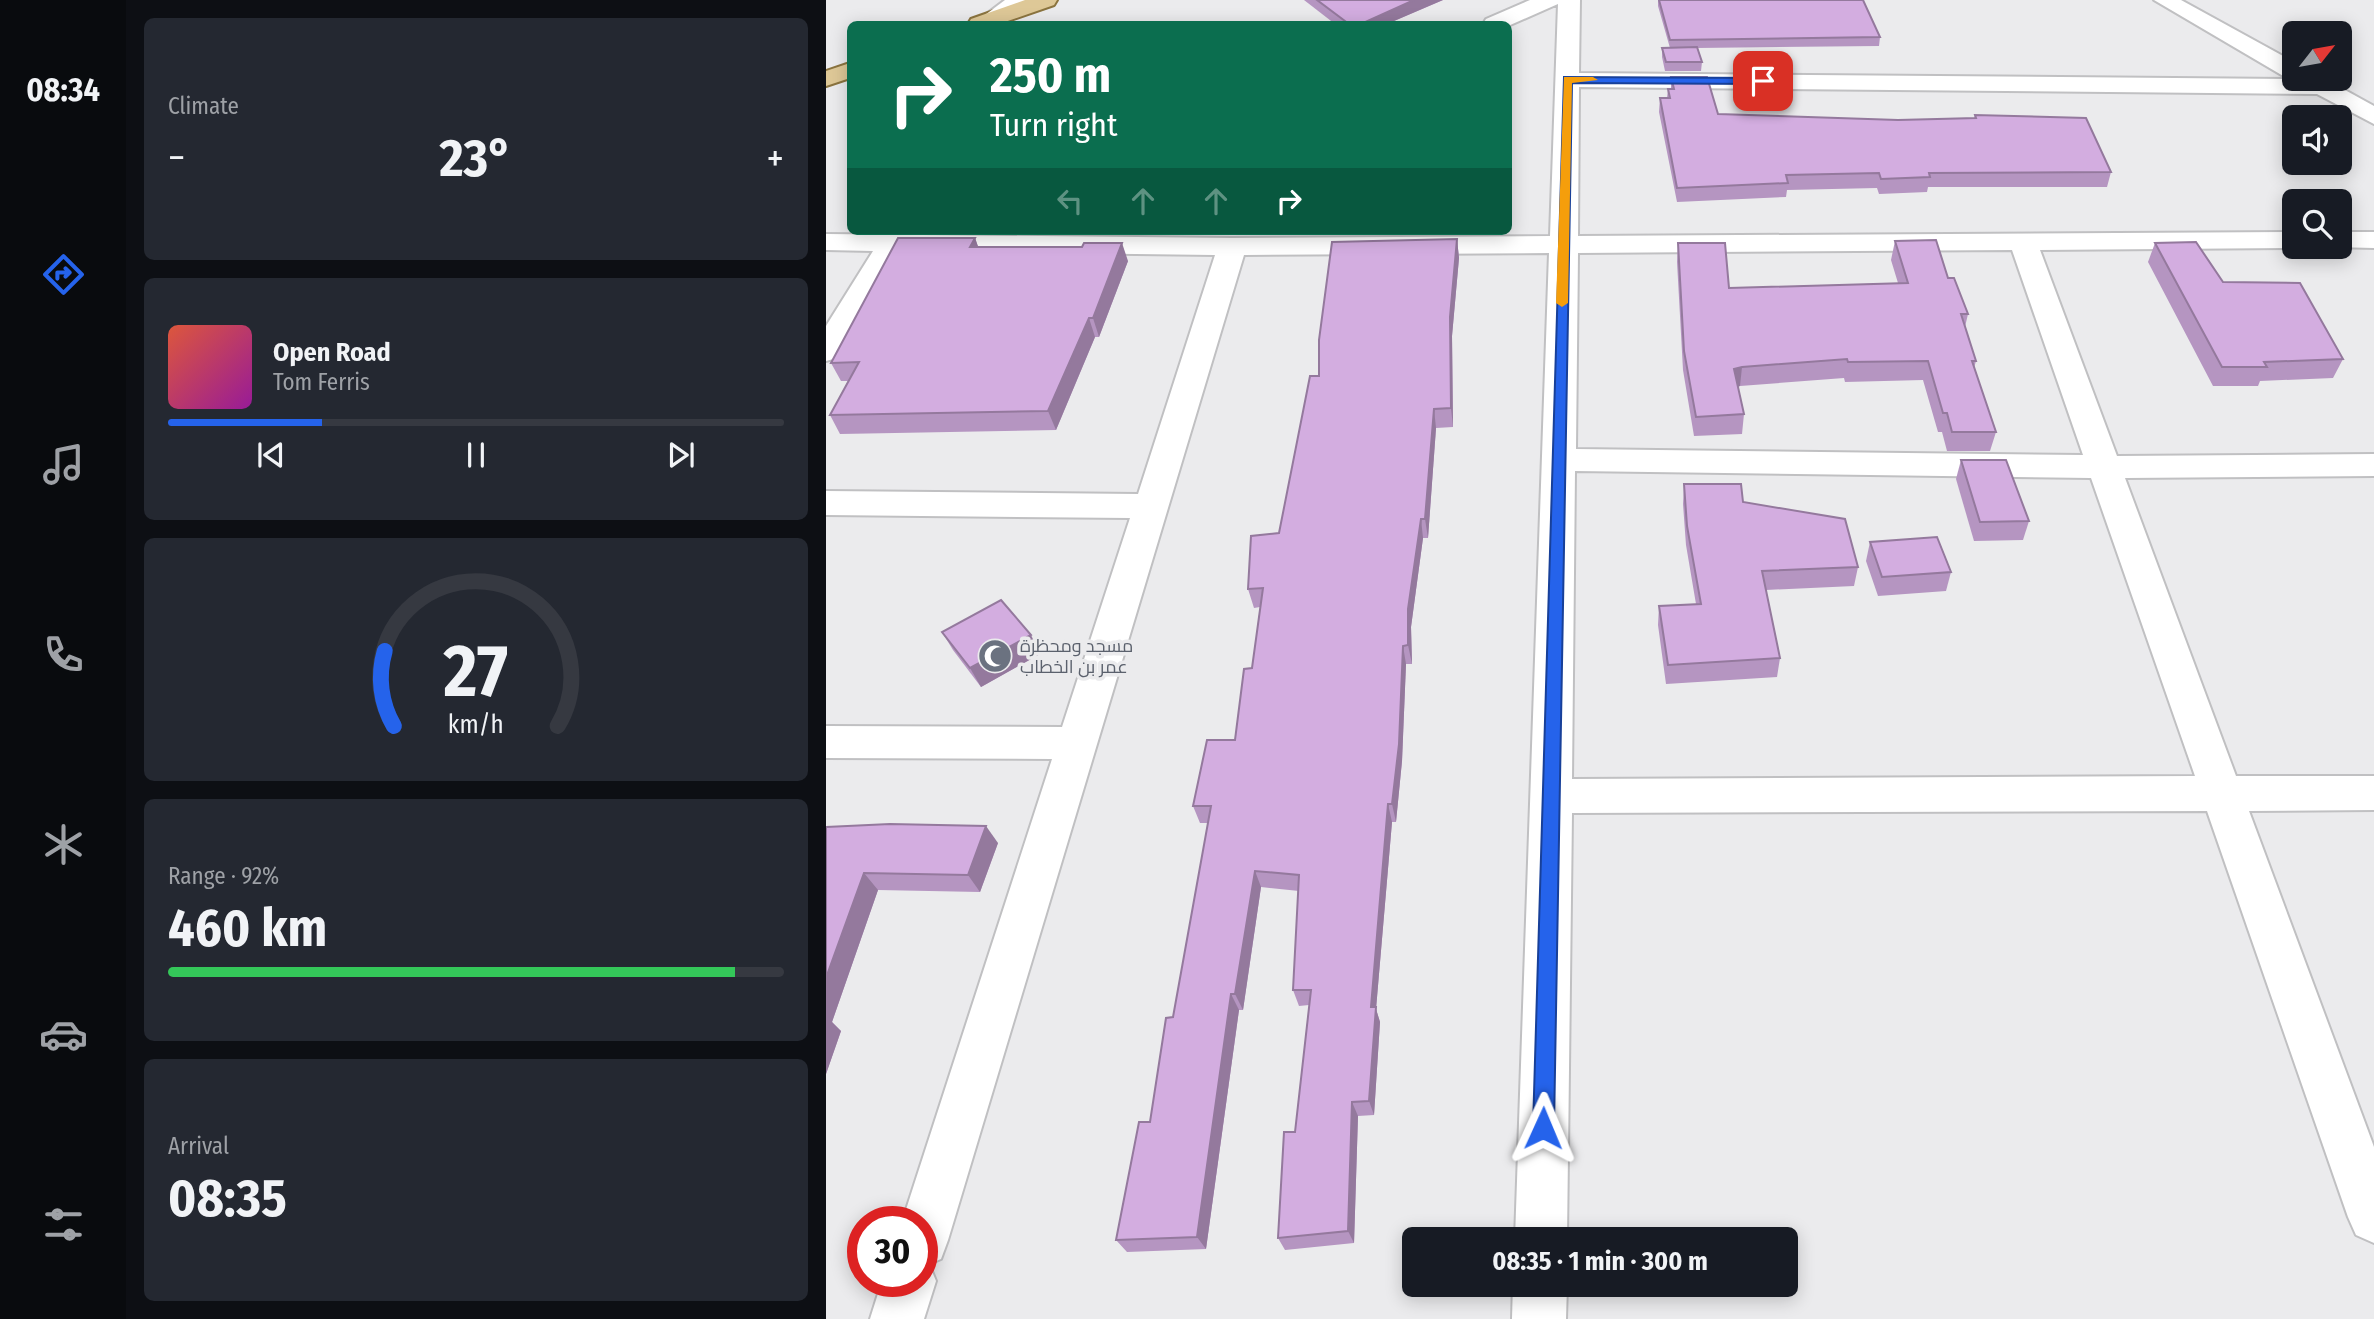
<!DOCTYPE html>
<html lang="en">
<head>
<meta charset="utf-8">
<style>
	:root { --surface:#171b24; --page:#242831; --text:#f1f3f6; --muted:#9ea1a6; --line:#363941; --accent:#2563eb }
	body { margin:0; font-family:"Fira Sans Condensed",Cairo,sans-serif; background:var(--page); color:var(--text); height:100vh; display:flex; flex-direction:column; font-size:26px; white-space:nowrap }
	* { box-sizing:border-box; margin:0 }
	p { font-size:23px; color:var(--muted) }
	.icon { flex:none; width:38px; height:38px; fill:none; stroke:currentColor; stroke-width:2; stroke-linecap:round; stroke-linejoin:round }
	.map { position:relative; flex:1; overflow:hidden }
	.drawer { display:flex; flex-direction:column; gap:18px; padding:18px; background:#0d0f14; width:700px }
	.drawer>* { flex:none }
	.hud { position:absolute; left:21px; top:21px; width:665px; height:214px; border-radius:10px; box-shadow:0 4px 18px #0003; background:#0b6e4f; color:#fff; overflow:hidden }
	.needle { width:46px; rotate:59deg }
	.tools { position:absolute; left:1456px; top:21px; display:grid; gap:14px }
	.tools a { display:grid; place-items:center; width:70px; height:70px; border-radius:10px; background:var(--surface); box-shadow:0 4px 18px #0003; font-size:35px }
	.speed { position:absolute; left:21px; top:1206px; display:flex; gap:14px; font-size:35px; font-weight:700; text-align:center }
	.speed>* { display:grid; place-content:center; width:91px; height:91px; border-radius:50%; background:var(--surface); box-shadow:0 4px 18px #0003; line-height:1 }
	.speed .limit { border:10px solid #d22; background:#fff; color:#111 }
	.pin { position:absolute; display:grid; place-items:center; width:60px; height:60px; color:#fff; margin:-30px; border-radius:14px; box-shadow:0 4px 10px #0006 }
	.me { position:absolute; width:77px; margin:-38px; rotate:1deg; stroke-linejoin:round; filter:drop-shadow(0 0 5px #0008) }
	.turn { display:flex; align-items:center; gap:24px; height:147px; padding:0 28px; font-size:32px }
	.turn .icon { width:91px; height:91px; stroke-width:2.5 }
	.turn b { display:block; font-size:49px; line-height:60px }
	.lanes { display:flex; align-items:center; height:66px; padding:0 28px; background:#0003; justify-content:center; gap:35px; direction:ltr }
	.lanes .off { opacity:.35 }
	.big { font-size:52px; font-weight:700; line-height:1.1 }
	.drawer .card { flex:1; display:flex; flex-direction:column; justify-content:center; gap:10px; min-width:0; padding:0 24px; border-radius:10px; background:var(--page) }
	.drawer .dial { align-items:center; gap:0 }
	.dial svg { height:182px; overflow:visible; fill:none; stroke:var(--line); stroke-width:7; stroke-linecap:round; text-anchor:middle }
	.dial text { fill:var(--text); stroke:none }
	.song { display:flex; align-items:center; gap:21px }
	.cover { width:84px; height:84px; border-radius:10px; background:linear-gradient(135deg,hsl(10 70% 55%),hsl(300 70% 35%)) }
	.played { height:7px; border-radius:4px; background:linear-gradient(90deg,var(--accent) 25%,var(--line) 25%) }
	.keys { display:flex; justify-content:space-around; direction:ltr }
	.heat { display:flex; justify-content:space-between; align-items:center; font-size:38px; direction:ltr }
	.charge { height:10px; border-radius:5px; background:linear-gradient(90deg,#34c759 92%,var(--line) 0) }
	.trip { position:absolute; left:576px; top:1227px; width:396px; height:70px; border-radius:10px; background:var(--surface); box-shadow:0 4px 18px #0003; font-weight:700; line-height:70px; text-align:center }
	main { display:flex; flex:1; min-height:0 }
	.menu { display:flex; flex-direction:column; width:126px; justify-content:space-around; align-items:center; background:#090b0e; color:var(--muted) }
	.menu .icon { width:49px; height:49px }
	.menu .selected { color:var(--accent) }
	.menu b { font-size:32px; color:var(--text) }
	.map>svg:first-child { display:block }
</style>
</head>
<body>
<main>
<nav class="menu">
<b>08:34</b>
<svg class="icon selected" aria-label="directions" viewBox="0 0 24 24"><path d="M12 3l9 9-9 9-9-9zM9 14v-3h6M13 9l2 2-2 2"/></svg>
<svg class="icon" aria-label="music" viewBox="0 0 24 24"><path d="M9 18V5l10-2v13"/><circle cx="6" cy="18" r="3"/><circle cx="16" cy="16" r="3"/></svg>
<svg class="icon" aria-label="phone" viewBox="0 0 24 24"><path d="M5 4h4l2 5-3 2q2 4 5 5l2-3 5 2v4C11 20 4 13 5 4z"/></svg>
<svg class="icon" aria-label="climate" viewBox="0 0 24 24"><path d="M12 3v18M4 7l16 10M4 17L20 7"/></svg>
<svg class="icon" aria-label="car" viewBox="0 0 24 24"><path d="M5 17H2v-5l4-1 3-4h7l3 4 3 1v5h-3M9 17h6M6 11h13"/><circle cx="7" cy="17" r="2"/><circle cx="17" cy="17" r="2"/></svg>
<svg class="icon" aria-label="filters" viewBox="0 0 24 24"><path d="M4 7h16M4 17h16"/><circle cx="9" cy="7" r="2"/><circle cx="15" cy="17" r="2"/></svg>
</nav>
<section class="drawer">
<div class="card"><p>Climate</p>
<div class="heat"><a>−</a><b class="big">23°</b><a>+</a></div>
</div>
<div class="card">
<div class="song"><i class="cover"></i><div><b>Open Road</b><p>Tom Ferris</p></div></div>
<div class="played"></div>
<div class="keys"><svg class="icon" aria-label="previous" viewBox="0 0 24 24"><path d="M18 5L8 12l10 7zM5 5v14"/></svg><svg class="icon" aria-label="pause" viewBox="0 0 24 24"><path d="M8 5v14M16 5v14"/></svg><svg class="icon" aria-label="next" viewBox="0 0 24 24"><path d="M6 5l10 7-10 7zM19 5v14"/></svg></div>
</div>
<div class="card dial"><svg viewBox="0 0 100 80">
<path d="M14 69A42 42 0 1 1 86 69"/>
<path d="M14 69A42 42 0 0 1 10 36" stroke="#2563eb"/>
<text x="50" y="56" font-size="32" font-weight="700">27</text>
<text x="50" y="72" font-size="11">km/h</text>
</svg></div>
<div class="card"><p>Range · 92%</p><b class="big">460 km</b><div class="charge"></div></div>
<div class="card"><p>Arrival</p><b class="big">08:35</b></div>
</section>
<div class="map">
<svg width="1548" height="1319" viewBox="0 0 1548 1319">
	<rect width="100%" height="100%" fill="#ebebed"/>
	<g fill="none" stroke-linecap="round" stroke-linejoin="round">
		<g stroke="#c0c0c2" stroke-width="4">
			<g id="street">
				<polygon points="179,0 205,0 172,24 153,24 151,21"/>
				<path d="M704 0H754L753 73 1469 79 1459 77 1328 0H1355L1468 62V79H1499L1548 106V124L1491 94 753 87 752 236 1468 232V247H1475L1468 248 1214 250 1291 456 1548 454V476L1299 478 1410 776H1548V810L1423 811 1548 1147V1243L1530 1235 1522 1217 1381 811 746 813 741 1239H689L723 253 418 255 122 1240 115 1259 103 1264 110 1281 98 1319H44L56 1281H96V1222H76L226 759 0 758V726L236 727 304 518 0 515V491L312 494 389 255 75 251 11 358 0 361V326L47 251 0 250V234L406 238 724 236 732 4 682 26 657 24 660 19ZM1186 250 1257 455 750 449 752 253ZM749 471 1265 478 1369 776 746 779Z"/>
				<polygon points="1514,232 1548,232 1548,248 1507,247 1514,247"/>
				<polygon points="687,1284 741,1284 740,1319 686,1319"/>
			</g>
		</g>
		<g stroke="#8b743f" stroke-width="4">
			<g id="primary">
				<polygon points="199,0 231,0 228,5 173,24 142,24 145,19"/>
				<polygon points="24,63 24,78 0,86 0,71"/>
			</g>
		</g>
		<use href="#street" fill="#fff" fill-rule="evenodd"/>
		<use href="#primary" fill="#dec897" fill-rule="evenodd"/>
	</g>
	<g fill="#b595c1">
		<polygon points="478,0 617,0 561,24 509,24"/>
		<polygon points="832,0 1037,0 1054,37 1053,46 871,48 876,62 875,71 839,71 836,57 836,48 844,48 832,6"/>
		<polygon points="845,77 892,114 1072,120 1148,119 1149,115 1285,172 1281,187 1102,187 1101,192 1053,194 1051,188 961,190 960,197 851,202 833,112 834,98 841,98 842,89 845,89"/>
		<polygon points="149,238 152,247 302,261 273,337 269,337 230,430 14,434 4,415 22,381 15,381 5,363"/>
		<polygon points="631,239 633,258 626,336 627,427 610,428 602,538 597,538 585,627 586,664 580,664 576,761 570,822 566,822 550,1009 554,1022 548,1115 532,1116 528,1243 459,1250 452,1238 469,1132 483,1005 473,1006 467,990 473,891 435,887 417,1010 413,1010 380,1249 301,1252 290,1240 324,1122 347,1017 382,823 374,823 367,806 409,740 426,668 434,607 428,608 422,589 453,533 493,376"/>
		<polygon points="1069,241 1122,278 1142,314 1139,327 1150,361 1148,368 1170,432 1164,451 1121,451 1116,432 1112,432 1097,380 1019,382 1018,378 914,386 912,387 918,414 916,434 868,436 857,370 851,262 852,243 903,288 1072,283 1065,260"/>
		<polygon points="1329,243 1397,282 1517,359 1507,378 1434,381 1432,386 1387,386 1322,262"/>
		<polygon points="1135,460 1203,521 1197,540 1148,541 1130,479"/>
		<polygon points="858,484 917,502 1032,567 1028,586 940,590 954,658 951,677 840,684 832,625 833,606 870,604 860,545 857,504"/>
		<polygon points="1044,542 1125,572 1120,591 1052,596 1040,561"/>
		<polygon points="116,632 214,654 155,687 127,650"/>
		<polygon points="0,827 172,843 154,892 52,890 6,1022 15,1031 0,1074"/>
	</g>
	<g fill="#94799d">
		<polygon points="588,0 617,0 561,24 535,24"/>
		<polygon points="149,238 156,257 144,247"/>
		<polygon points="631,239 633,258 626,336 627,427 625,408 624,317"/>
		<polygon points="296,243 302,261 273,337 267,318"/>
		<polygon points="263,318 269,337 230,430 222,411"/>
		<polygon points="916,367 914,386 906,388 908,369"/>
		<polygon points="608,409 610,428 602,538 599,519"/>
		<polygon points="595,519 597,538 585,627 586,664 582,645 582,609"/>
		<polygon points="205,635 214,654 155,687 144,668"/>
		<polygon points="577,646 580,664 576,761 570,822 566,804"/>
		<polygon points="562,804 566,822 550,1009 554,1022 548,1115 543,1101 545,1007"/>
		<polygon points="160,826 172,843 154,892 142,875"/>
		<polygon points="429,871 435,887 417,1010 409,994"/>
		<polygon points="38,873 52,890 6,1022 15,1031 0,1074 0,978"/>
		<polygon points="405,994 413,1010 380,1249 371,1237"/>
		<polygon points="526,1102 532,1116 528,1243 522,1231"/>
	</g>
	<g fill="#d3ade0" stroke="#94799d" stroke-width="2">
		<polygon points="491,0 588,0 535,24 523,24"/>
		<polygon points="833,0 1037,0 1054,37 844,40"/>
		<polygon points="871,47 876,62 840,62 836,48"/>
		<polygon points="845,77 881,77 892,114 1072,120 1150,118 1149,115 1260,118 1285,172 1103,173 1104,177 1055,179 1053,173 960,175 962,183 851,188 834,98 844,98 842,89 848,89"/>
		<polygon points="72,238 149,238 144,247 256,247 258,243 296,243 267,318 263,318 222,411 4,415 33,362 5,363"/>
		<polygon points="631,239 624,317 625,408 608,409 599,519 595,519 582,609 582,645 577,646 573,744 566,804 562,804 545,1007 550,1007 543,1101 526,1102 522,1231 452,1238 458,1132 469,1132 485,990 467,990 473,875 429,871 409,994 405,994 371,1237 290,1240 313,1122 324,1122 340,1018 347,1017 385,806 367,806 381,740 409,740 418,669 426,668 437,588 422,589 425,536 453,533 484,376 493,376 493,340 506,242"/>
		<polygon points="1110,240 1122,278 1128,278 1142,314 1135,314 1150,361 1146,361 1170,432 1126,432 1121,413 1117,413 1102,361 1022,362 1021,359 916,367 908,369 918,414 870,417 858,351 852,243 899,243 903,288 1082,283 1069,241"/>
		<polygon points="1370,242 1397,282 1474,283 1517,359 1438,362 1441,367 1396,367 1329,243"/>
		<polygon points="1135,460 1180,460 1203,521 1154,522"/>
		<polygon points="858,484 915,484 917,502 1019,519 1032,567 936,571 954,658 842,665 833,606 875,604 861,526"/>
		<polygon points="1111,537 1125,572 1056,577 1044,542"/>
		<polygon points="175,600 205,635 144,668 116,632"/>
		<polygon points="64,824 160,826 142,875 38,873 0,978 0,827"/>
	</g>
	<polygon fill="#2563eb" stroke="#184099" stroke-width="2" points="738,77 937,78 942,81 937,84 746,83 728,1128 725,1136 717,1139 710,1136 707,1128"/>
	<polygon fill="#f59e0b" points="738,77 767,77 772,80 746,83 742,303 736,307 730,303"/>
	<defs>
		<g id="mosque-disc" transform="scale(1.75)"><circle r="9.5" fill="#6b7280" stroke="#ebebed"/><path d="M3.5-4.9A6 6 0 1 0 3.5 4.9A5 5 0 1 1 3.5-4.9Z" fill="#fff"/></g>
	</defs>
	<g fill-rule="evenodd">
		<use href="#mosque-disc" x="169" y="656"/>
	</g>
	<g text-anchor="middle" stroke-width="7" stroke-linejoin="round" paint-order="stroke">
		<g font-size="18" fill="#5b616d" stroke="#ebebed" text-anchor="start">
			<text x="194" y="652">مسجد ومحظرة<tspan x="194" dy="21">عمر بن الخطاب</tspan></text>
		</g>
	</g>
</svg>
<div class="tools">
<a><svg class="needle" viewBox="-14 -14 28 28"><path d="M0-13l5 13h-10z" fill="#e53935"/><path d="M0 13l5-13h-10z" fill="#9ea1a6"/></svg></a>
<a><svg class="icon" aria-label="sound" viewBox="0 0 24 24"><path d="M4 9h4l5-4v14l-5-4H4zM17 9q2 3 0 6"/></svg></a>
<a><svg class="icon" aria-label="search" viewBox="0 0 24 24"><circle cx="10" cy="10" r="6"/><path d="M15 15l6 6"/></svg></a>
</div>
<div class="speed"><div class="limit">30</div></div>
<div class="pin" style="left:937px;top:81px;background:#d93025"><svg class="icon" aria-label="arrive" viewBox="0 0 24 24"><path d="M6 21V4h12l-3 4 3 4H6"/></svg></div>
<svg class="me" style="left:717px;top:1128px" viewBox="-20 -20 40 40"><path d="M0-17L14 15 0 8-14 15z" fill="#2563eb" stroke="#fff" stroke-width="4"/></svg>
<div class="trip">08:35 · 1 min · 300 m</div>
<div class="hud">
<div class="turn"><svg class="icon" aria-label="right" viewBox="0 0 24 24"><path d="M7 20v-9h11M14 6l5 5-5 5"/></svg><div><b>250 m</b>Turn right</div></div>
<div class="lanes"><svg class="icon off" aria-label="left" viewBox="0 0 24 24"><path d="M17 20v-9H6M10 6l-5 5 5 5"/></svg><svg class="icon off" aria-label="ahead" viewBox="0 0 24 24"><path d="M12 20V5M6 11l6-6 6 6"/></svg><svg class="icon off" aria-label="ahead" viewBox="0 0 24 24"><path d="M12 20V5M6 11l6-6 6 6"/></svg><svg class="icon" aria-label="right" viewBox="0 0 24 24"><path d="M7 20v-9h11M14 6l5 5-5 5"/></svg></div>
</div>
</div>
</main>
</body>
</html>
